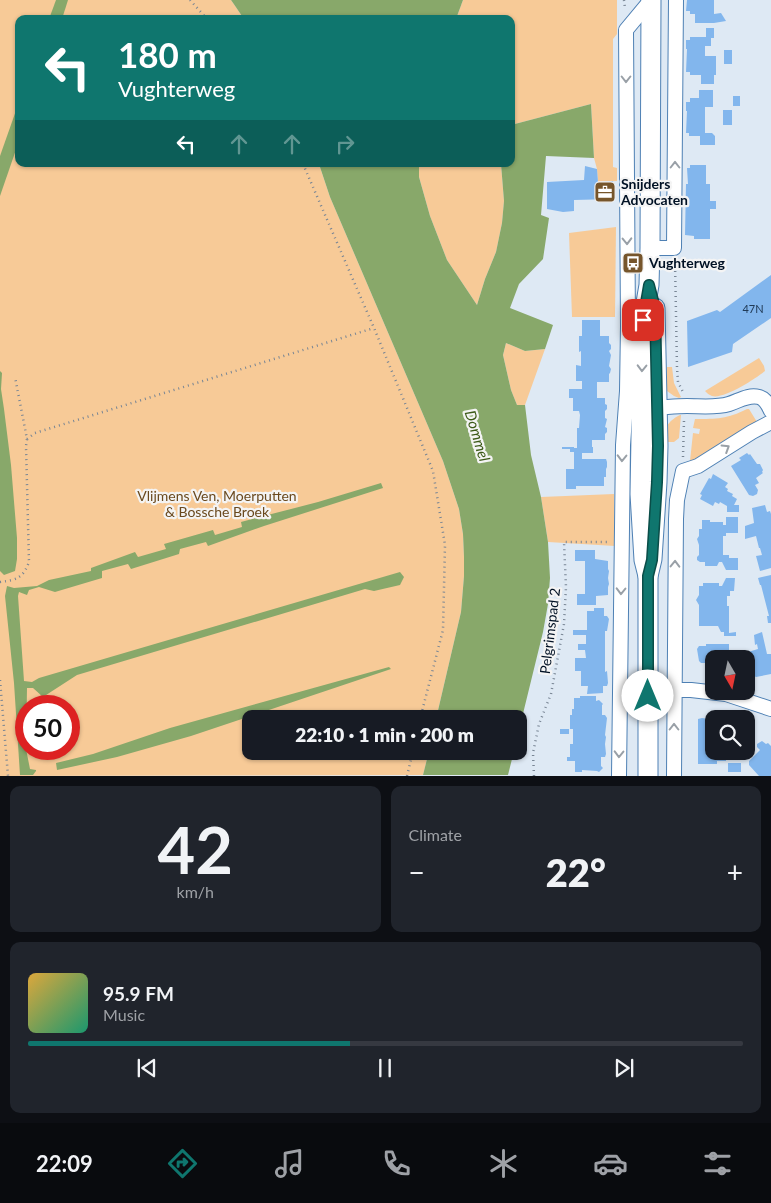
<!DOCTYPE html>
<html lang="en">
<head>
<meta charset="utf-8">
<style>
	:root { --surface:#171b24; --page:#20242c; --text:#f1f3f6; --muted:#9ea1a6; --line:#363941; --accent:#0f766e }
	body { margin:0; font-family:Lato,sans-serif; background:var(--page); color:var(--text); height:100vh; display:flex; flex-direction:column; font-size:19px; white-space:nowrap }
	* { box-sizing:border-box; margin:0 }
	p { font-size:16px; color:var(--muted) }
	.icon { flex:none; width:28px; height:28px; fill:none; stroke:currentColor; stroke-width:2; stroke-linecap:round; stroke-linejoin:round }
	.map { position:relative; height:776px; overflow:hidden }
	.side { display:flex; flex-direction:column; gap:10px; padding:10px; background:#0d0f14; flex:1 }
	.side>* { flex:none }
	.banner { position:absolute; left:15px; top:15px; width:500px; height:152px; border-radius:10px; box-shadow:0 1px 4px #0004; background:#0f766e; color:#fff; overflow:hidden }
	.needle { width:32px; rotate:171deg }
	.buttons { position:absolute; left:705px; top:650px; display:grid; gap:10px }
	.buttons a { display:grid; place-items:center; width:50px; height:50px; border-radius:10px; background:var(--surface); box-shadow:0 1px 4px #0004; font-size:25px }
	.speed { position:absolute; left:15px; top:695px; display:flex; gap:10px; font-size:25px; font-weight:700; text-align:center }
	.speed>* { display:grid; place-content:center; width:65px; height:65px; border-radius:50%; background:var(--surface); box-shadow:0 1px 4px #0004; line-height:1 }
	.speed .limit { border:8px solid #d22; background:#fff; color:#111 }
	.pin { position:absolute; display:grid; place-items:center; width:42px; height:42px; color:#fff; margin:-21px; border-radius:10px; box-shadow:0 2px 8px #0006 }
	.me { position:absolute; width:55px; margin:-28px; rotate:0deg; stroke-linejoin:round; filter:drop-shadow(0 0 4px #0008) }
	.turn { display:flex; align-items:center; gap:18px; height:105px; padding:0 20px; font-size:22px }
	.turn .icon { width:65px; height:65px; stroke-width:2.5 }
	.turn b { display:block; font-size:35px; line-height:42px }
	.lanes { display:flex; align-items:center; height:48px; padding:0 20px; background:#0003; justify-content:center; gap:25px; direction:ltr }
	.lanes .off { opacity:.35 }
	.big { font-size:38px; font-weight:800; line-height:1.1 }
	.side .card { flex:1; display:flex; flex-direction:column; justify-content:center; gap:8px; min-width:0; padding:0 18px; border-radius:10px; background:var(--page) }
	.side .dial { align-items:center; gap:0 }
	.dial b { font-size:65px; line-height:1 }
	.song { display:flex; align-items:center; gap:15px }
	.cover { width:60px; height:60px; border-radius:8px; background:linear-gradient(135deg,hsl(40 70% 55%),hsl(160 70% 35%)) }
	.played { height:5px; border-radius:2px; background:linear-gradient(90deg,var(--accent) 45%,var(--line) 45%) }
	.keys { display:flex; justify-content:space-around; direction:ltr }
	.heat { display:flex; justify-content:space-between; align-items:center; font-size:28px; direction:ltr }
	.side .tiles { flex:1; display:grid; gap:10px; grid-template-columns:1fr 1fr }
	.card:last-child { grid-column:span 2 }
	.trip { position:absolute; left:242px; top:710px; width:285px; height:50px; border-radius:10px; background:var(--surface); box-shadow:0 1px 4px #0004; font-weight:800; line-height:50px; text-align:center }
	.menu { display:flex; height:80px; justify-content:space-around; align-items:center; background:#090b0e; color:var(--muted) }
	.menu .icon { width:35px; height:35px }
	.menu .selected { color:var(--accent) }
	.menu b { font-size:22px; color:var(--text) }
	.map>svg:first-child { display:block }
</style>
</head>
<body>
<div class="map">
<svg width="771" height="776" viewBox="0 0 771 776">
	<rect width="100%" height="100%" fill="#dee9f4"/>
	<g fill="#f7ca97" fill-rule="evenodd">
		<path d="M0 0H231L244 19H19V164H319L330 197 443 461 459 509 463 534 464 557V576L461 612 436 719H251V751H429L423 775 0 776ZM26 706H69V749H26Z"/>
		<polygon points="463,0 617,0 617,34 613,39 613,167 617,168 617,181 598,182 597,169 594,158 591,104 511,125 511,19 456,19"/>
		<polygon points="419,164 501,164 504,201 502,223 496,252 485,279 477,305 447,260 430,216 419,177"/>
		<polygon points="616,227 615,317 572,317 569,233"/>
		<polygon points="506,343 525,351 545,349 525,405 517,405 511,390 503,355"/>
		<path d="M759 358 764 366 765 371C757 378 723 400 712 396 709 395 707 393 705 391Z"/>
		<polygon points="667,367 672,367 674,383 681,397 679,398 674,396 667,391"/>
		<path d="M747 409H749L757 422 696 462 690 461 693 433 699 434 700 429 693 428 695 419C717 419 727 419 747 409Z"/>
		<path d="M680 415H681L679 438 674 442H662C666 428 666 422 680 415Z"/>
		<polygon points="614,494 615,546 548,542 541,497"/>
	</g>
	<g fill="#88a86a">
		<polygon points="56,0 68,0 62,19 49,19"/>
		<polygon points="231,0 463,0 456,19 244,19"/>
		<polygon points="19,102 19,141 0,196 0,156"/>
		<polygon points="591,104 594,158 546,156 541,215 549,218 543,259 519,284 510,308 553,325 545,349 525,351 506,343 503,355 511,390 517,405 525,405 531,455 541,497 548,542 550,578 548,604 543,632 519,730 519,719 436,719 461,612 464,576 464,557 463,534 459,509 443,461 330,197 319,164 419,164 419,177 430,216 447,260 477,305 485,279 496,252 502,223 504,201 501,164 511,164 511,125"/>
		<polygon points="0,371 2,373 1,389 4,409 11,465 17,538 17,559 15,571 4,575 0,571"/>
		<polygon points="381,483 383,488 264,526 208,546 206,542 180,549 179,554 131,569 128,564 102,571 102,578 55,592 39,587 29,590 27,595 19,592 18,596 24,681 32,682 39,678 400,572 404,577 400,585 374,591 365,589 77,675 43,697 33,688 27,688 26,749 30,769 36,770 36,771 33,775 20,775 14,683 5,596 7,586 14,588 37,586 49,580 91,571 91,568 135,552 138,557 166,549 164,544 213,530 215,535 242,527 241,522 318,502"/>
		<polygon points="389,667 391,669 191,736 117,757 57,770 56,763 93,754 170,728"/>
		<polygon points="429,751 514,751 508,775 423,775"/>
	</g>
	<g fill="#82b6ed">
		<polygon points="687,0 714,0 714,14 721,13 726,21 714,23 695,23 695,14 690,14 690,11 686,11"/>
		<polygon points="706,28 714,28 714,38 711,38 711,46 705,46 705,56 716,56 716,75 714,75 714,84 701,84 701,75 690,75 690,72 686,72 687,49 686,49 686,40 690,40 690,37 706,37"/>
		<rect x="724" y="50" width="8" height="14"/>
		<polygon points="699,90 713,90 713,107 705,107 705,133 712,133 715,136 715,145 700,145 700,136 689,136 689,133 686,133 687,111 686,111 686,102 690,102 690,98 699,98"/>
		<rect x="733" y="96" width="7" height="10"/>
		<rect x="723" y="110" width="9" height="15"/>
		<polygon points="690,165 706,165 706,184 710,184 710,201 716,201 716,209 710,209 710,239 694,239 694,236 685,235 686,184 688,184 687,168 690,168"/>
		<polygon points="585,166 597,169 598,182 613,181 614,199 574,200 574,211 563,212 547,209 547,182 584,180"/>
		<polygon points="771,275 771,318 733,344 732,352 688,367 687,321 717,310 720,312"/>
		<polygon points="582,320 600,320 600,336 609,336 609,343 611,345 611,349 609,351 611,355 609,366 611,369 610,373 609,374 609,382 597,382 597,398 605,398 605,404 607,405 607,409 605,411 605,418 607,419 605,427 607,428 607,432 605,434 605,440 592,440 592,447 593,447 593,453 582,453 582,459 606,459 607,462 607,467 606,469 606,477 604,477 604,486 576,486 576,489 566,489 566,469 574,469 574,452 570,452 570,449 562,449 562,447 574,447 574,448 577,448 577,428 579,428 580,415 579,411 573,411 573,398 569,398 569,389 582,389 582,381 576,381 576,365 581,366 581,351 579,352 579,336 582,336"/>
		<polygon points="747,453 749,455 750,454 757,464 760,464 763,470 762,472 763,473 756,478 759,483 755,485 758,490 757,494 753,496 749,495 731,466 741,460 739,458"/>
		<polygon points="713,474 728,483 725,487 728,489 727,491 733,494 732,496 737,499 734,505 739,505 739,512 727,512 727,506 720,502 719,504 715,502 713,506 700,499 702,495 700,494 709,478 711,479"/>
		<polygon points="765,505 767,512 770,511 771,514 771,568 760,571 756,556 762,555 760,548 759,548 756,536 745,539 745,526 754,523 752,508"/>
		<polygon points="726,517 738,517 738,533 726,533 726,536 723,536 723,555 729,555 729,558 738,558 738,570 726,570 722,562 719,562 717,566 705,566 705,562 700,562 697,560 697,557 699,555 699,545 697,539 699,536 699,529 702,529 702,520 710,520 710,522 723,522 723,525 726,525"/>
		<polygon points="575,550 595,550 595,559 608,561 608,569 609,571 608,578 609,584 608,587 608,595 596,596 596,605 577,605 577,594 585,594 585,561 575,561"/>
		<polygon points="771,575 771,623 768,623 767,616 769,616 761,585 760,585 758,578"/>
		<polygon points="726,578 735,578 734,591 730,591 730,596 727,596 727,606 729,606 729,633 736,632 736,636 724,636 724,632 721,632 718,626 699,626 699,605 696,600 699,595 699,586 703,586 703,583 719,583 719,586 722,586"/>
		<polygon points="594,608 604,608 604,616 607,616 609,619 607,631 605,631 605,672 607,671 608,683 607,686 603,686 603,693 587,694 588,686 581,686 581,671 575,671 575,658 586,658 585,650 578,650 578,644 586,644 586,635 573,635 573,630 587,630 587,611 594,611"/>
		<polygon points="762,632 767,654 771,654 771,674 756,677 754,676 752,667 750,667 748,661 750,660 748,652 758,649 757,644 755,645 754,635"/>
		<polygon points="706,644 729,644 729,658 714,659 714,666 706,666 706,663 701,663 699,661 697,649 699,646 706,646"/>
		<polygon points="580,696 596,696 596,701 599,700 603,704 602,705 602,715 605,715 607,718 605,735 606,737 605,744 606,754 605,757 601,757 601,766 603,768 599,772 597,771 582,770 582,772 575,772 575,761 567,761 567,757 570,757 570,744 573,744 573,729 570,729 570,715 572,715 572,709 574,709 574,698 580,698"/>
		<polygon points="702,718 709,719 709,721 714,721 714,751 726,751 726,761 717,761 717,764 698,764 698,719"/>
		<rect x="560" y="729" width="9" height="5"/>
		<polygon points="762,741 766,744 768,743 771,746 771,776 759,776 749,765 749,761 760,750 757,747 757,744"/>
		<rect x="728" y="763" width="13" height="9"/>
	</g>
	<g fill="none" stroke-linecap="round" stroke-linejoin="round">
		<g stroke="#4e80b4" stroke-width="16">
			<g id="minor">
				<polyline points="650,248 674,248 676,0"/>
				<path d="M648 408C661 408 674 406 687 406 700 406 716 408 729 404 739 401 748 394 759 397 766 399 768 405 771 411"/>
				<polyline points="675,690 691,690 726,694 771,709"/>
				<polyline points="619,776 623,445 627,391 628,326 626,30 651,0"/>
				<polyline points="674,776 676,519 677,500 683,471 698,466 752,432 771,422"/>
			</g>
		</g>
		<g stroke="#4e80b4" stroke-width="21">
			<g id="secondary">
				<polyline points="648,576 644,560 640,494 643,320 649,285 650,248 651,0"/>
				<polyline points="648,776 648,576 652,559 657,482 658,446 655,308"/>
			</g>
		</g>
		<g stroke="#788594" stroke-width="2.5" stroke-dasharray="1 4" stroke-linecap="butt">
			<polyline points="190,0 207,19"/>
			<polyline points="624,0 625,8"/>
			<polyline points="303,164 374,328 433,471 445,545 443,630 420,719"/>
			<polyline points="675,261 677,368 678,382 683,392"/>
			<polyline points="27,439 35,433 374,328"/>
			<polyline points="683,457 684,420"/>
			<path d="M0 582C17 580 23 578 29 562L26 446 27 439 15 377"/>
			<polyline points="0,680 8,776"/>
			<polyline points="407,776 413,751"/>
			<polyline points="534,776 533,753 539,724 551,694 564,624 566,587 564,542 608,542"/>
		</g>
		<use href="#minor" stroke="#fff" stroke-width="14"/>
		<use href="#secondary" stroke="#fff" stroke-width="19"/>
	</g>
	<defs><path id="oneway-chevron" d="M-2-3.5L2.5 0L-2 3.5" fill="none" stroke-width="1.6" stroke-linecap="round" stroke-linejoin="round" transform="scale(1.25)"/></defs>
	<g stroke="#99a0a7">
		<use href="#oneway-chevron" transform="translate(626 79) rotate(90)"/>
		<use href="#oneway-chevron" transform="translate(675 165) rotate(-90)"/>
		<use href="#oneway-chevron" transform="translate(627 241) rotate(89)"/>
		<use href="#oneway-chevron" transform="translate(642 368) rotate(91)"/>
		<use href="#oneway-chevron" transform="translate(726 448) rotate(-32)"/>
		<use href="#oneway-chevron" transform="translate(622 458) rotate(91)"/>
		<use href="#oneway-chevron" transform="translate(675 564) rotate(-89)"/>
		<use href="#oneway-chevron" transform="translate(621 591) rotate(91)"/>
		<use href="#oneway-chevron" transform="translate(674 727) rotate(-90)"/>
		<use href="#oneway-chevron" transform="translate(619 754) rotate(91)"/>
	</g>
	<g fill="none" stroke-linecap="round" stroke-linejoin="round">
		<g stroke="#0a4d48" stroke-width="12">
			<polyline id="route" points="643,320 649,285 655,308 658,446 657,482 652,560 648,576 648,696"/>
		</g>
		<use href="#route" stroke="#0f766e" stroke-width="9"/>
	</g>
	<defs>
		<g id="office-square" transform="scale(1.125)"><rect x="-9" y="-9" width="18" height="18" rx="4" fill="#76552b" stroke="#f4f4f4"/><path d="M-6-3h4V-5.5h4V-3h4V5H-6ZM-1-4.5V-3h2v-1.5ZM-6 0V1H6V0Z" fill="#fff"/></g>
		<g id="bus-square" transform="scale(1.125)"><rect x="-9" y="-9" width="18" height="18" rx="4" fill="#76552b" stroke="#f4f4f4"/><path d="M-5-6H5V4H4V6H2V4H-2V6H-4V4H-5ZM-3.5-4V0h7V-4ZM-3.5 1.2v1.5H-2V1.2ZM2 1.2v1.5H3.5V1.2Z" fill="#fff"/></g>
	</defs>
	<g fill-rule="evenodd">
		<use href="#office-square" x="605" y="192"/>
		<use href="#bus-square" x="633" y="263"/>
	</g>
	<g text-anchor="middle" stroke-width="4.5" stroke-linejoin="round" paint-order="stroke">
		<g font-size="11" fill="#203a56">
			<text x="753" y="313">47N</text>
		</g>
		<g font-size="14" font-weight="bold" fill="#001124" stroke="#f4f4f4" text-anchor="start">
			<text x="621" y="189">Snijders<tspan x="621" dy="16">Advocaten</tspan></text>
			<text x="649" y="268">Vughterweg</text>
		</g>
		<g font-size="14" fill="#6a491e" stroke="#f4f4f4">
			<text x="217" y="501">Vlijmens Ven, Moerputten<tspan x="217" dy="16">&amp; Bossche Broek</tspan></text>
		</g>
		<g font-size="14" fill="#001124" stroke="#f4f4f4">
			<text transform="translate(550 631) rotate(-83)" y="5">Pelgrimspad 2</text>
		</g>
		<g font-size="15" font-style="italic" fill="#3c5a18" stroke="#f4f4f4">
			<text transform="translate(477 436) rotate(73)" y="5">Dommel</text>
		</g>
	</g>
</svg>
<div class="buttons">
<a><svg class="needle" viewBox="-14 -14 28 28"><path d="M0-13l5 13h-10z" fill="#e53935"/><path d="M0 13l5-13h-10z" fill="#9ea1a6"/></svg></a>
<a><svg class="icon" aria-label="search" viewBox="0 0 24 24"><circle cx="10" cy="10" r="6"/><path d="M15 15l6 6"/></svg></a>
</div>
<div class="speed"><div class="limit">50</div></div>
<div class="pin" style="left:643px;top:320px;background:#d93025"><svg class="icon" aria-label="arrive" viewBox="0 0 24 24"><path d="M6 21V4h12l-3 4 3 4H6"/></svg></div>
<svg class="me" style="left:648px;top:696px" viewBox="-20 -20 40 40"><circle r="19" fill="#fff"/><path d="M0-13L10 11 0 6-10 11z" fill="#0f766e"/></svg>
<div class="trip">22:10 · 1 min · 200 m</div>
<div class="banner">
<div class="turn"><svg class="icon" aria-label="left" viewBox="0 0 24 24"><path d="M17 20v-9H6M10 6l-5 5 5 5"/></svg><div><b>180 m</b>Vughterweg</div></div>
<div class="lanes"><svg class="icon" aria-label="left" viewBox="0 0 24 24"><path d="M17 20v-9H6M10 6l-5 5 5 5"/></svg><svg class="icon off" aria-label="ahead" viewBox="0 0 24 24"><path d="M12 20V5M6 11l6-6 6 6"/></svg><svg class="icon off" aria-label="ahead" viewBox="0 0 24 24"><path d="M12 20V5M6 11l6-6 6 6"/></svg><svg class="icon off" aria-label="right" viewBox="0 0 24 24"><path d="M7 20v-9h11M14 6l5 5-5 5"/></svg></div>
</div>
</div>
<section class="side">
<div class="tiles">
<div class="card dial"><b>42</b><p>km/h</p></div>
<div class="card"><p>Climate</p>
<div class="heat"><a>−</a><b class="big">22°</b><a>+</a></div>
</div>
<div class="card">
<div class="song"><i class="cover"></i><div><b>95.9 FM</b><p>Music</p></div></div>
<div class="played"></div>
<div class="keys"><svg class="icon" aria-label="previous" viewBox="0 0 24 24"><path d="M18 5L8 12l10 7zM5 5v14"/></svg><svg class="icon" aria-label="pause" viewBox="0 0 24 24"><path d="M8 5v14M16 5v14"/></svg><svg class="icon" aria-label="next" viewBox="0 0 24 24"><path d="M6 5l10 7-10 7zM19 5v14"/></svg></div>
</div>
</div>
</section>
<nav class="menu">
<b>22:09</b>
<svg class="icon selected" aria-label="directions" viewBox="0 0 24 24"><path d="M12 3l9 9-9 9-9-9zM9 14v-3h6M13 9l2 2-2 2"/></svg>
<svg class="icon" aria-label="music" viewBox="0 0 24 24"><path d="M9 18V5l10-2v13"/><circle cx="6" cy="18" r="3"/><circle cx="16" cy="16" r="3"/></svg>
<svg class="icon" aria-label="phone" viewBox="0 0 24 24"><path d="M5 4h4l2 5-3 2q2 4 5 5l2-3 5 2v4C11 20 4 13 5 4z"/></svg>
<svg class="icon" aria-label="climate" viewBox="0 0 24 24"><path d="M12 3v18M4 7l16 10M4 17L20 7"/></svg>
<svg class="icon" aria-label="car" viewBox="0 0 24 24"><path d="M5 17H2v-5l4-1 3-4h7l3 4 3 1v5h-3M9 17h6M6 11h13"/><circle cx="7" cy="17" r="2"/><circle cx="17" cy="17" r="2"/></svg>
<svg class="icon" aria-label="filters" viewBox="0 0 24 24"><path d="M4 7h16M4 17h16"/><circle cx="9" cy="7" r="2"/><circle cx="15" cy="17" r="2"/></svg>
</nav>
</body>
</html>
